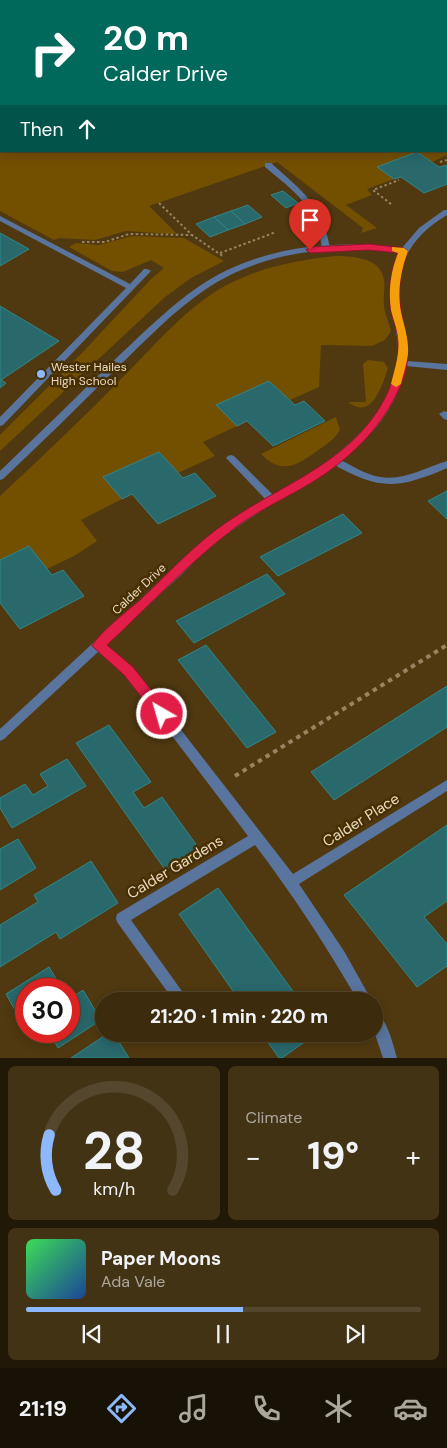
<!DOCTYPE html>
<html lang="en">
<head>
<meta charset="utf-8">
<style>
	:root { --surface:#3c2b0c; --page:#433315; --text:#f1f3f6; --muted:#aca79d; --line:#55472d; --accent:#8db9fc }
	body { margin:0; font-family:"DM Sans",sans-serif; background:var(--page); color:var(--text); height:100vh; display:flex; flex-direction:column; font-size:19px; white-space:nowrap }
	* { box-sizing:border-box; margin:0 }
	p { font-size:16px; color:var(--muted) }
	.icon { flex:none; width:28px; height:28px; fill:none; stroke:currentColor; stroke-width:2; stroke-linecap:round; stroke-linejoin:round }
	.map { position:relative; height:1058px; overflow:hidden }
	.panel { display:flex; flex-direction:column; gap:8px; padding:8px; background:#211807; flex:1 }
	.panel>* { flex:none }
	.top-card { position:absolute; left:0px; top:0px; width:448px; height:152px; box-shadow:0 2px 12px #0003,0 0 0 1px var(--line); background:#00695c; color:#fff; overflow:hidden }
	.speed { position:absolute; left:15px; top:978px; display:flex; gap:10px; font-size:25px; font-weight:700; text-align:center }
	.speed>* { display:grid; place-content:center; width:65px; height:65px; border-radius:50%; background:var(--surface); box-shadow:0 2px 12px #0003,0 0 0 1px var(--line); line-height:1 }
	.speed .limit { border:8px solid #d22; background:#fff; color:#111 }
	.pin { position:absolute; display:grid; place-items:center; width:42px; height:42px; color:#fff; margin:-51px -21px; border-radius:50% 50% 50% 0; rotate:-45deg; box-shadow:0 0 5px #0007 }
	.pin .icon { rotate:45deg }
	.me { position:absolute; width:55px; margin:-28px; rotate:322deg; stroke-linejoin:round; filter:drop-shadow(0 0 4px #0008) }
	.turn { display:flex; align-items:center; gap:18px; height:105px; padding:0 20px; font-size:22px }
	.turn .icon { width:65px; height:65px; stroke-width:2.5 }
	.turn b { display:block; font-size:35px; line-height:42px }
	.then { display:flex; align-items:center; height:48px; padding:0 20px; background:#0003; gap:10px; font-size:19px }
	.big { font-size:38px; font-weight:700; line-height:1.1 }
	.panel .tile { flex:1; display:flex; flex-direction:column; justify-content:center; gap:8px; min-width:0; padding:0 18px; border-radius:8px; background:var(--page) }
	.panel .dial { align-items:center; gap:0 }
	.dial svg { height:130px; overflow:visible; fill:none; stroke:var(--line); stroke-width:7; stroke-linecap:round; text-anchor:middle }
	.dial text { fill:var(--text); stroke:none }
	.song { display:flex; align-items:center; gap:15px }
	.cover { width:60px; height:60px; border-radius:8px; background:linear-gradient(135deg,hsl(130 70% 55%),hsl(220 70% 35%)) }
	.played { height:5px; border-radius:2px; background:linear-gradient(90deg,var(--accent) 55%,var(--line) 55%) }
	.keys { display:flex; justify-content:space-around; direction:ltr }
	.heat { display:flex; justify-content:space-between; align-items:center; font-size:28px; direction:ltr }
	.panel .tiles { flex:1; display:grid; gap:8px; grid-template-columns:1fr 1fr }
	.tile:last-child { grid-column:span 2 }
	.trip { position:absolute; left:95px; top:992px; width:288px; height:50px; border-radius:25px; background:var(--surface); box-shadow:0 2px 12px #0003,0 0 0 1px var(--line); font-weight:700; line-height:50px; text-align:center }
	.tabs { display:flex; height:80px; justify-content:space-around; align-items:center; background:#181105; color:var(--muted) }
	.tabs .icon { width:35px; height:35px }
	.tabs .active { color:var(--accent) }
	.tabs b { font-size:22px; color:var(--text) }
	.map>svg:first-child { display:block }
</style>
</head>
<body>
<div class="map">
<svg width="447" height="1058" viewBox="0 0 447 1058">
	<rect width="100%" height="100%" fill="#503910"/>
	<g fill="#734f00">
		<polygon points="284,0 447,0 447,140 446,1 282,1"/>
		<polygon points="0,103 1,151 446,151 446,149 447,155 432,162 417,152 378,167 394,179 367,189 372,195 346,205 377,228 361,233 363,228 277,162 149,206 176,233 172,234 126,231 95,240 59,238 54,240 0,211"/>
		<polygon points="132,236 184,238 224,261 191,278 165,297 0,451 0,435 82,353 150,280 164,268 151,260 123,272 112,271 69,247 76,243 99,245"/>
		<path d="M335 256C350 256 378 257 383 276 386 284 383 295 384 304 384 313 389 322 391 331L385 340 372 346 321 345 319 387 290 400 269 381 217 405 237 426 203 442 215 456 178 473 159 452 104 477 122 499 81 520 97 541 74 556 47 569 29 546 0 560V496C43 456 85 416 126 374 155 345 189 305 225 286 260 267 297 260 335 256Z"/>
		<path d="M368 360 384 362 388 368C382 386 372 421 348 402H366L363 364Z"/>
		<path d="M336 417 340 430C334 440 326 445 317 451 296 466 282 475 261 454Z"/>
	</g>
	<g fill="#29686b" stroke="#31878a">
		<polygon points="417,152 439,167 447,165 447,184 424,193 401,177 394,179 377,167"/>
		<polygon points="283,191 298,203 286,208 271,195"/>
		<polygon points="248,205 262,217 245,224 231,211"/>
		<polygon points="231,211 245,224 228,230 214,217"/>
		<polygon points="214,217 228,230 210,237 196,224"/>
		<polygon points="0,233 29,249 0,266"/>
		<polygon points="0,306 59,341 1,380 6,383 0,388"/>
		<polygon points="269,381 295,405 304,401 325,421 273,446 247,421 237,426 216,405"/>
		<polygon points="159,452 183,478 195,473 216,496 158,524 132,494 122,499 103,477"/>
		<polygon points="447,491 447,519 428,501"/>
		<polygon points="343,514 362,533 278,576 260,557"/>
		<polygon points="29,546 52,575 63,570 84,596 20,629 0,603 0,560"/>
		<polygon points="267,574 285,594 194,643 176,621"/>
		<polygon points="206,645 276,732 247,748 178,660"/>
		<polygon points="447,686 447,727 334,800 311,772"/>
		<polygon points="109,725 151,782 133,792 144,808 162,797 200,850 166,871 76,743"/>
		<polygon points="67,759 86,786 12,828 0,808 0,798 25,784 33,795 48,786 40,774"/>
		<polygon points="447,825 447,901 424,917 447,944 447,966 417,987 344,895"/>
		<polygon points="18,839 36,868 0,890 0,849"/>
		<polygon points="91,861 118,903 60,939 56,932 0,967 0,925 38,902 34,895"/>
		<polygon points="218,888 300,1001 240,1001 179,914"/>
		<polygon points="49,967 62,989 26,989 26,1030 6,994"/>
		<polygon points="83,990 101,1020 58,1048 49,1031 69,1031 69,999"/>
		<polygon points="27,1031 46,1031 32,1040"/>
		<polygon points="107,1034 114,1034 129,1058 71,1058"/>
		<polygon points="262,1034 316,1034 282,1058 279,1058"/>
	</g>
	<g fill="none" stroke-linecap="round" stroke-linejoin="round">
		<g stroke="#988462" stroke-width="2" stroke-dasharray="2.5 2.5" stroke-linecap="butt">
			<polyline points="278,1 280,0"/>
			<polyline points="440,162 447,160"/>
			<polyline points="159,203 192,235 224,257"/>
			<polyline points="391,204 373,190 399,180"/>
			<polyline points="82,242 105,242 129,234 192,235"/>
			<polyline points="220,253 276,232"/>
		</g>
		<polyline stroke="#988462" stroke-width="4" stroke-dasharray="4.5 4.5" stroke-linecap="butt" points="235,776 447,645"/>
		<g fill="#59749d" fill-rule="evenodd">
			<path d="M265 163H271C302 191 322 204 330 248L329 250H326L322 248C315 205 296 193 265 167Z"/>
			<polygon points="0,216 130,284 144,269 147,269 151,271 3,425 0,426 0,417 126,288 0,221"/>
			<polygon points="444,411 447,412 447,420 444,419 439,414"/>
			<polygon points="231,455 234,456 275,497 277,500 275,503 269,503 228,460 226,458 228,456"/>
			<path d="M334 458C346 461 357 470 369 474 398 485 420 469 447 461V468C397 490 378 490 331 463L329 461 331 459Z"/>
		</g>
		<g fill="#59749d" fill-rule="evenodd">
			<polygon points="89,0 95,0 96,1 90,1"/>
			<path d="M444 210H447V215C408 238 393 269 401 314 404 330 409 344 407 361L447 364V370L406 366C385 462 284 487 217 542 204 552 192 564 181 575 155 599 130 622 105 645L133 668 293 874 447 780V791L299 884 344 951 372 1001H358C327 947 293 895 255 845L131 920 189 1001H174L117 922 116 918 117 914 248 836 125 674 98 652 4 739 0 741V729L209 536C273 491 386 448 398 361 400 347 396 333 394 320 389 296 390 275 400 253 333 244 263 251 206 289 172 312 144 342 115 370 78 407 41 443 3 479L0 480V471C36 436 73 401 109 365 138 338 165 310 198 287 258 246 332 239 402 248L419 228Z"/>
			<path d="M374 1011C387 1017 393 1045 397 1058H383L374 1031Z"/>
		</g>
	</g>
	<path fill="#e11d48" stroke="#92132f" d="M369 244 404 248 408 251C401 270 397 289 401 310 405 334 412 352 404 377 387 423 352 458 311 483 286 498 259 510 236 527 189 562 149 606 107 645L133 667 167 710 169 714 167 718 162 720 158 718 124 675 92 646C99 633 127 611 139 601 168 574 196 542 230 520 283 484 352 461 384 400 394 381 400 360 398 338 397 328 392 319 391 309 388 289 391 271 398 253L369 250 310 253 306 250 310 247Z"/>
	<path fill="#f59e0b" d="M392 247 404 248 408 251C401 270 397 291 401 312 404 326 409 339 408 354 407 363 403 374 401 384L396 387 391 384C395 368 400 353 398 337 397 328 393 319 391 310 388 290 391 271 398 253L392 251Z"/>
	<circle fill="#8db9fc" stroke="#452f03" stroke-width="2" cx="41" cy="374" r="5"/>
	<g text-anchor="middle" stroke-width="5" stroke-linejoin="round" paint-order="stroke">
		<g font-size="12" fill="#ecdac0" stroke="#452f03" text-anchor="start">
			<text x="51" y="371">Wester Hailes<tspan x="51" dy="14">High School</tspan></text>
		</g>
		<g font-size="12" fill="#ecdac0" stroke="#452f03">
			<text transform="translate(139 589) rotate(-43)" y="4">Calder Drive</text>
		</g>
		<g font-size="15" fill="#ecdac0" stroke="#452f03">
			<text transform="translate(361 820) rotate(-32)" y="5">Calder Place</text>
			<text transform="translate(175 867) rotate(-31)" y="5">Calder Gardens</text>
		</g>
	</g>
</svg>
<div class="speed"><div class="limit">30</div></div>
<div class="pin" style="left:310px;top:250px;background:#d93025"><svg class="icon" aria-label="arrive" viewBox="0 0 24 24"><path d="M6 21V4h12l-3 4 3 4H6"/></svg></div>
<svg class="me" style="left:162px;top:714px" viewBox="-20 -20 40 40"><circle r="17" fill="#e11d48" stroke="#fff" stroke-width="3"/><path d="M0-11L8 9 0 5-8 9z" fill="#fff"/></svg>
<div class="trip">21:20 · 1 min · 220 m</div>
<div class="top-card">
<div class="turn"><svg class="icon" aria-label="right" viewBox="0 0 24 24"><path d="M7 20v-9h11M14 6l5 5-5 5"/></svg><div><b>20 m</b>Calder Drive</div></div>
<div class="then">Then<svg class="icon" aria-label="ahead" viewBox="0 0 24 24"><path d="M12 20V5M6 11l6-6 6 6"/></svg></div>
</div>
</div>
<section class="panel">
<div class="tiles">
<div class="tile dial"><svg viewBox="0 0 100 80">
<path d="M14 69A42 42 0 1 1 86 69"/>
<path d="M14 69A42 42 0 0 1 10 35" stroke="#8db9fc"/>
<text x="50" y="56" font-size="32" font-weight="700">28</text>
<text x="50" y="72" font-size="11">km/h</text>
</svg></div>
<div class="tile"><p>Climate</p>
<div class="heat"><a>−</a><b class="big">19°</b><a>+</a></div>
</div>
<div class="tile">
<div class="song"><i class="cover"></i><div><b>Paper Moons</b><p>Ada Vale</p></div></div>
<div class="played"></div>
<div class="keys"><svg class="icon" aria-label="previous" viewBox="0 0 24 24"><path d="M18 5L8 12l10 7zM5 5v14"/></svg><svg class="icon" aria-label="pause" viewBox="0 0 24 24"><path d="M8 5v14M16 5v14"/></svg><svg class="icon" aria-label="next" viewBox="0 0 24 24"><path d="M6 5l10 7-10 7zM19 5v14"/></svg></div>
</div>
</div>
</section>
<nav class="tabs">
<b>21:19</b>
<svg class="icon active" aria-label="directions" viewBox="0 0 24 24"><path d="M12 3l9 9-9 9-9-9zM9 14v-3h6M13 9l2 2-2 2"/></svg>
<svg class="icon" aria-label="music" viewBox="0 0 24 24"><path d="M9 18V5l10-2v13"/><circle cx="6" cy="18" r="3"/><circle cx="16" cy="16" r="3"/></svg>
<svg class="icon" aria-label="phone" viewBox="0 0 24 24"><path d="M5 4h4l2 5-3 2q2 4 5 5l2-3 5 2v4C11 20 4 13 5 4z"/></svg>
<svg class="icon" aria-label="climate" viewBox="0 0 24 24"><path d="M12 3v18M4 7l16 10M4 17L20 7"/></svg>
<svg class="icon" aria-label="car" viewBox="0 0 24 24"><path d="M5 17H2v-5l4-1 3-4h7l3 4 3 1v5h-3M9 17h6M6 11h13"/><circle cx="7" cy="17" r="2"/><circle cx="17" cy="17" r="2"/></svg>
</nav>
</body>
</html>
